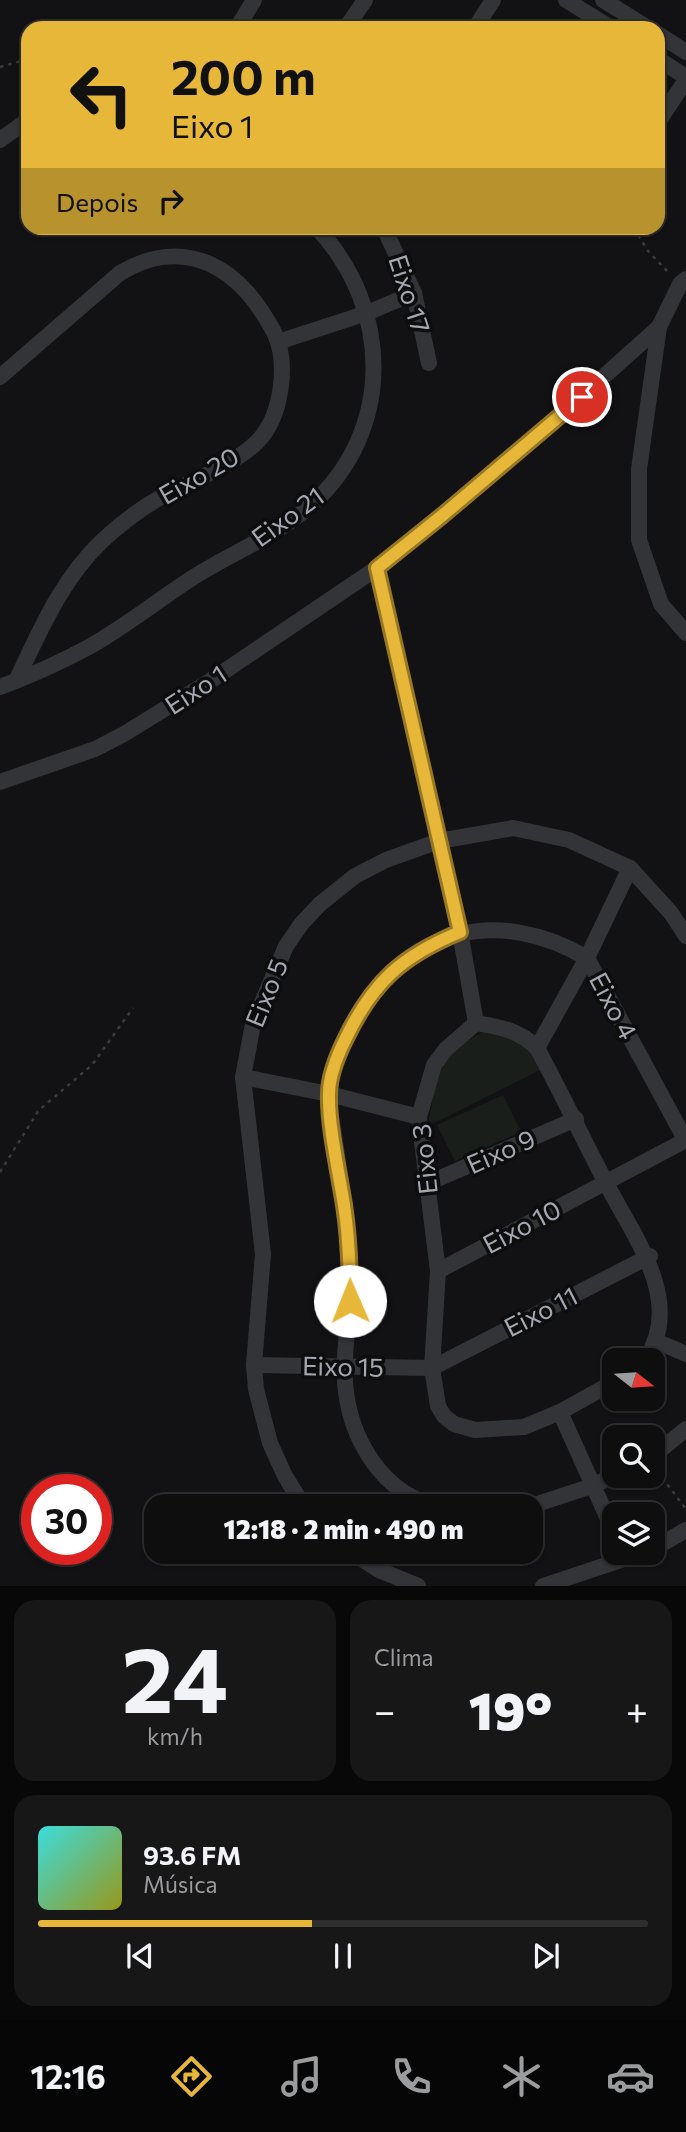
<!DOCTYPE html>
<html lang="pt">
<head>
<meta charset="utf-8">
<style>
	:root { --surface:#0e0e0f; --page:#171718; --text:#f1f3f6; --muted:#9b9c9e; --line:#2e2e2f; --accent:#e6b738 }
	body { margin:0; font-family:Commissioner,sans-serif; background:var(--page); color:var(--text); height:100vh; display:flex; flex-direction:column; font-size:26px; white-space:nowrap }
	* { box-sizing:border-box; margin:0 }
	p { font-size:23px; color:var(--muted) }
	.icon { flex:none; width:38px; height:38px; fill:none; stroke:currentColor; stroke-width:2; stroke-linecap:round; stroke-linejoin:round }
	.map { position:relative; height:1586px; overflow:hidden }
	.side { display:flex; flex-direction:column; gap:14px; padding:14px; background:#080808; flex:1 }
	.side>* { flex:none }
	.hud { position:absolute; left:21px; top:21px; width:644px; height:214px; border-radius:21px; box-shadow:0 2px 5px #0004,0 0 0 2px var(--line); background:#e6b738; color:#111; overflow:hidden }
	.needle { width:46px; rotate:107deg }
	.fabs { position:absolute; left:602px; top:1348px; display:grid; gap:14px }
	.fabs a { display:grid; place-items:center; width:63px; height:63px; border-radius:14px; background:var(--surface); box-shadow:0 2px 5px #0004,0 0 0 2px var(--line); font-size:35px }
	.speed { position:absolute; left:21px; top:1474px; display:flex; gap:14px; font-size:35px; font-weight:700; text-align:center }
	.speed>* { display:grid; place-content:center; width:91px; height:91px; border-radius:50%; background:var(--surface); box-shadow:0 2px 5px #0004,0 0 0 2px var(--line); line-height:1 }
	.speed .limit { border:10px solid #d22; background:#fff; color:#111 }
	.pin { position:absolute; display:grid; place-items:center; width:60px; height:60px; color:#fff; margin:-30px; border:4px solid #fff; border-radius:50%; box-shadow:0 2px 7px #0007 }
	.me { position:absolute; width:77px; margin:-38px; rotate:359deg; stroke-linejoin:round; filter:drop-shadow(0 0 5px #0008) }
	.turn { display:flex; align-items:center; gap:24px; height:147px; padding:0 35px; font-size:32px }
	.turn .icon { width:91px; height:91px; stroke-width:2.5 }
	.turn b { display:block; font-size:49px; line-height:60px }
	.then { display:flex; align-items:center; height:66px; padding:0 35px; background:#0003; gap:14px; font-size:26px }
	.big { font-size:52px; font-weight:800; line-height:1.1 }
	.side .widget { flex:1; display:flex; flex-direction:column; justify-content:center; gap:10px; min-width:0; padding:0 24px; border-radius:21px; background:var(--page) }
	.side .dial { align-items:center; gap:0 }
	.dial b { font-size:91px; line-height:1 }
	.song { display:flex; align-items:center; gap:21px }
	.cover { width:84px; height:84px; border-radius:10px; background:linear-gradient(135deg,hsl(180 70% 55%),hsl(60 70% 35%)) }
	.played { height:7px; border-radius:4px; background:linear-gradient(90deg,var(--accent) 45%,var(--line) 45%) }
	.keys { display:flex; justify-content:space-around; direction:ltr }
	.heat { display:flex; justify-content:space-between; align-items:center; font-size:38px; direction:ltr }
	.side .tiles { flex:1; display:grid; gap:14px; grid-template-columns:1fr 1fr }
	.widget:last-child { grid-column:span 2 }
	.trip { position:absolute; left:144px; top:1494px; width:399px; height:70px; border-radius:21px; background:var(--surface); box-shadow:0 2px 5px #0004,0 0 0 2px var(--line); font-weight:800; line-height:70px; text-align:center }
	.tab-bar { display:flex; height:112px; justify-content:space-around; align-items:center; background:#060606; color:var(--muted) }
	.tab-bar .icon { width:49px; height:49px }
	.tab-bar .on { color:var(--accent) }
	.tab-bar b { font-size:32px; color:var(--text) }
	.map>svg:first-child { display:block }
</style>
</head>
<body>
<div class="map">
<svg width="686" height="1586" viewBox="0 0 686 1586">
	<rect width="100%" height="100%" fill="#121214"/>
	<g fill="#191e1a">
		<path d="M484 1032 520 1041 544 1068 428 1126C438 1076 434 1056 484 1032Z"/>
		<polygon points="503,1095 521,1132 455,1161 437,1125"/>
	</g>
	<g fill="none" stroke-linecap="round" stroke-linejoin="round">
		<g stroke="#393b3f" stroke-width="2.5" stroke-dasharray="3.5 5" stroke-linecap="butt">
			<polyline points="0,67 28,59"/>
			<polyline points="634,228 648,251 670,274"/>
			<polyline points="0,1172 39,1110 92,1065 133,1008"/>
			<polyline points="657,1471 686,1509"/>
		</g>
		<g stroke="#333438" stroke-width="16">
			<polyline points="566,0 611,28"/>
			<polyline points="603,0 648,28"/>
			<polyline points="237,28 254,0"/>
			<polyline points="346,28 365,0"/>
			<polyline points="475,28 493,0"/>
			<polyline points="658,34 686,52"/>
			<polyline points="658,59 686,77"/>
			<polyline points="658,122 686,80"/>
			<polyline points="0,140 28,120"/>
			<polyline points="384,228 414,293 429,363"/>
			<polyline points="686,279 680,284 659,327 639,469 639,540 661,604 686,633"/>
			<polyline points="278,342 367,313 414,293"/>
			<path d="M0 377 120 273C149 256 178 250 210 264 240 278 259 304 274 332 289 363 282 417 257 442 231 467 193 480 161 497 140 509 119 525 102 541 61 580 40 631 16 681"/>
			<polyline points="377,568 460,932 476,1023"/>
			<path d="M0 687C30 676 59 663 87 648 126 627 160 598 197 575 234 552 277 535 310 506 395 431 392 308 317 228"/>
			<polyline points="0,782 95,749 124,734 210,681 377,568 543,431 659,327"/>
			<polyline points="537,1048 587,958 630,868"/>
			<polyline points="243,1077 329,1094 419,1117"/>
			<polyline points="426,1184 576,1119"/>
			<polyline points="438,1271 686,1140"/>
			<polyline points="658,1342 686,1354"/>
			<polyline points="254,1365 432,1368 650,1256"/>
			<path d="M614 1382 560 1412 524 1427 475 1430 454 1424 444 1416 438 1406 432 1368 438 1271 419 1117 434 1065 446 1049 476 1023C500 1027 519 1030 537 1048 561 1092 582 1137 605 1181 632 1234 686 1302 645 1360"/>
			<polyline points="560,1412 614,1532"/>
			<polyline points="653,1456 686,1429"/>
			<polyline points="304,1507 285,1476 270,1443 256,1389 254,1365 263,1254 243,1077 253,1024 286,946 302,923 320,904 355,876 386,860 439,841 513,828 569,840 630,868 671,913 686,936"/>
			<path d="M440 1507C382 1495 349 1438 345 1382 343 1355 348 1329 350 1303 350 1283 349 1264 348 1244 346 1207 339 1171 334 1134 332 1121 328 1105 329 1092 331 1066 344 1040 356 1018 407 928 499 906 587 958L686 1141"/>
			<polyline points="528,1507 595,1485 614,1475"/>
			<polyline points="653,1549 686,1530"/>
			<polyline points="351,1552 379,1570 418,1586"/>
			<polyline points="543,1586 645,1552"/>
		</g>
	</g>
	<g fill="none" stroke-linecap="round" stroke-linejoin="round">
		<g stroke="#967724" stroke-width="18">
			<path id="route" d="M350 1301C350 1270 349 1237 344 1205 339 1173 328 1125 329 1094 329 1076 338 1054 346 1038 373 982 402 956 460 932L377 568 443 515 582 397"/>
		</g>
		<use href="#route" stroke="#e6b738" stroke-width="12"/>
	</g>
	<g text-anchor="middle" stroke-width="7" stroke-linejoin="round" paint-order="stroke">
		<g font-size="26" fill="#a4a8b3" stroke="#0d0d0e">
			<text transform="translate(409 294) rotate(72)" y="9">Eixo 17</text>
			<text transform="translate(199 476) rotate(-30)" y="9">Eixo 20</text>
			<text transform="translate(288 517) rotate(-36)" y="9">Eixo 21</text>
			<text transform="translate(196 690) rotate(-33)" y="9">Eixo 1</text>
			<text transform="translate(267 993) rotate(-68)" y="9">Eixo 5</text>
			<text transform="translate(613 1006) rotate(62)" y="9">Eixo 4</text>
			<text transform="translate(501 1152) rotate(-24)" y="9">Eixo 9</text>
			<text transform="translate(425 1159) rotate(-96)" y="9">Eixo 3</text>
			<text transform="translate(522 1227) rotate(-28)" y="9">Eixo 10</text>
			<text transform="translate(541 1312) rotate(-27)" y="9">Eixo 11</text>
			<text transform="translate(343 1367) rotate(1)" y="9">Eixo 15</text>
		</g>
	</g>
</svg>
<div class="fabs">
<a><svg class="needle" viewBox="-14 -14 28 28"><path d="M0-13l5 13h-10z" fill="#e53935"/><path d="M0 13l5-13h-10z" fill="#9b9c9e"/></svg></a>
<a><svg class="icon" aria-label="search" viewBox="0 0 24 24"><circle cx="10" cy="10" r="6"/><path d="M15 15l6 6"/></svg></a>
<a><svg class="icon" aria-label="layers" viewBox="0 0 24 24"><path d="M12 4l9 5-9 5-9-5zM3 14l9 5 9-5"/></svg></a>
</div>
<div class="speed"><div class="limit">30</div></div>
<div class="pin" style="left:582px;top:397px;background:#d93025"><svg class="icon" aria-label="arrive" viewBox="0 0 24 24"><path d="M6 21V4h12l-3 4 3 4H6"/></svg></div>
<svg class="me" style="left:350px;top:1301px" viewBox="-20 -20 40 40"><circle r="19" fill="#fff"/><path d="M0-13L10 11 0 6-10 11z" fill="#e6b738"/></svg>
<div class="trip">12:18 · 2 min · 490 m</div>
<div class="hud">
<div class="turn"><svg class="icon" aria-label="left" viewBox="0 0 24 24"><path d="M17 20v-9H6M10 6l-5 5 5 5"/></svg><div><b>200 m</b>Eixo 1</div></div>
<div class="then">Depois<svg class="icon" aria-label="right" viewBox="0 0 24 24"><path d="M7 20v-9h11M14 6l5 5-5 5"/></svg></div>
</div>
</div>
<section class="side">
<div class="tiles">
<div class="widget dial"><b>24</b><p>km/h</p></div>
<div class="widget"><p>Clima</p>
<div class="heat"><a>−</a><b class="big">19°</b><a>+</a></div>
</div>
<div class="widget">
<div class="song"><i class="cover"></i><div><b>93.6 FM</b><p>Música</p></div></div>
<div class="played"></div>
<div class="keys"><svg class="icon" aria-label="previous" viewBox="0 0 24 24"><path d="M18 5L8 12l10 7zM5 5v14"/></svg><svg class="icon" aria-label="pause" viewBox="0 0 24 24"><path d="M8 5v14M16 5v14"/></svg><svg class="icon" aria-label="next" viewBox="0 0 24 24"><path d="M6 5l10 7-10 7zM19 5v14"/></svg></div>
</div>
</div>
</section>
<nav class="tab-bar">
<b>12:16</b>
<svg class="icon on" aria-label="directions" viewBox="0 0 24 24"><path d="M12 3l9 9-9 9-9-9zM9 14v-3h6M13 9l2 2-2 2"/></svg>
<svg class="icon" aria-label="music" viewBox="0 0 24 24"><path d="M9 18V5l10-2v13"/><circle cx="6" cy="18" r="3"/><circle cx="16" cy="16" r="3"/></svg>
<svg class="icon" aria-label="phone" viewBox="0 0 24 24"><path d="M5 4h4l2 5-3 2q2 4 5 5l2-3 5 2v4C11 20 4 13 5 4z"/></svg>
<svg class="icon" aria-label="climate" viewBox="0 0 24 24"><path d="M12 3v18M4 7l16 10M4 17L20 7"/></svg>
<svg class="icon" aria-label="car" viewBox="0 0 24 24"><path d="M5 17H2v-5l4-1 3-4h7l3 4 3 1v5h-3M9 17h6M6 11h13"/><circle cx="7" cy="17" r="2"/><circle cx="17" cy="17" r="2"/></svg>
</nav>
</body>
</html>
